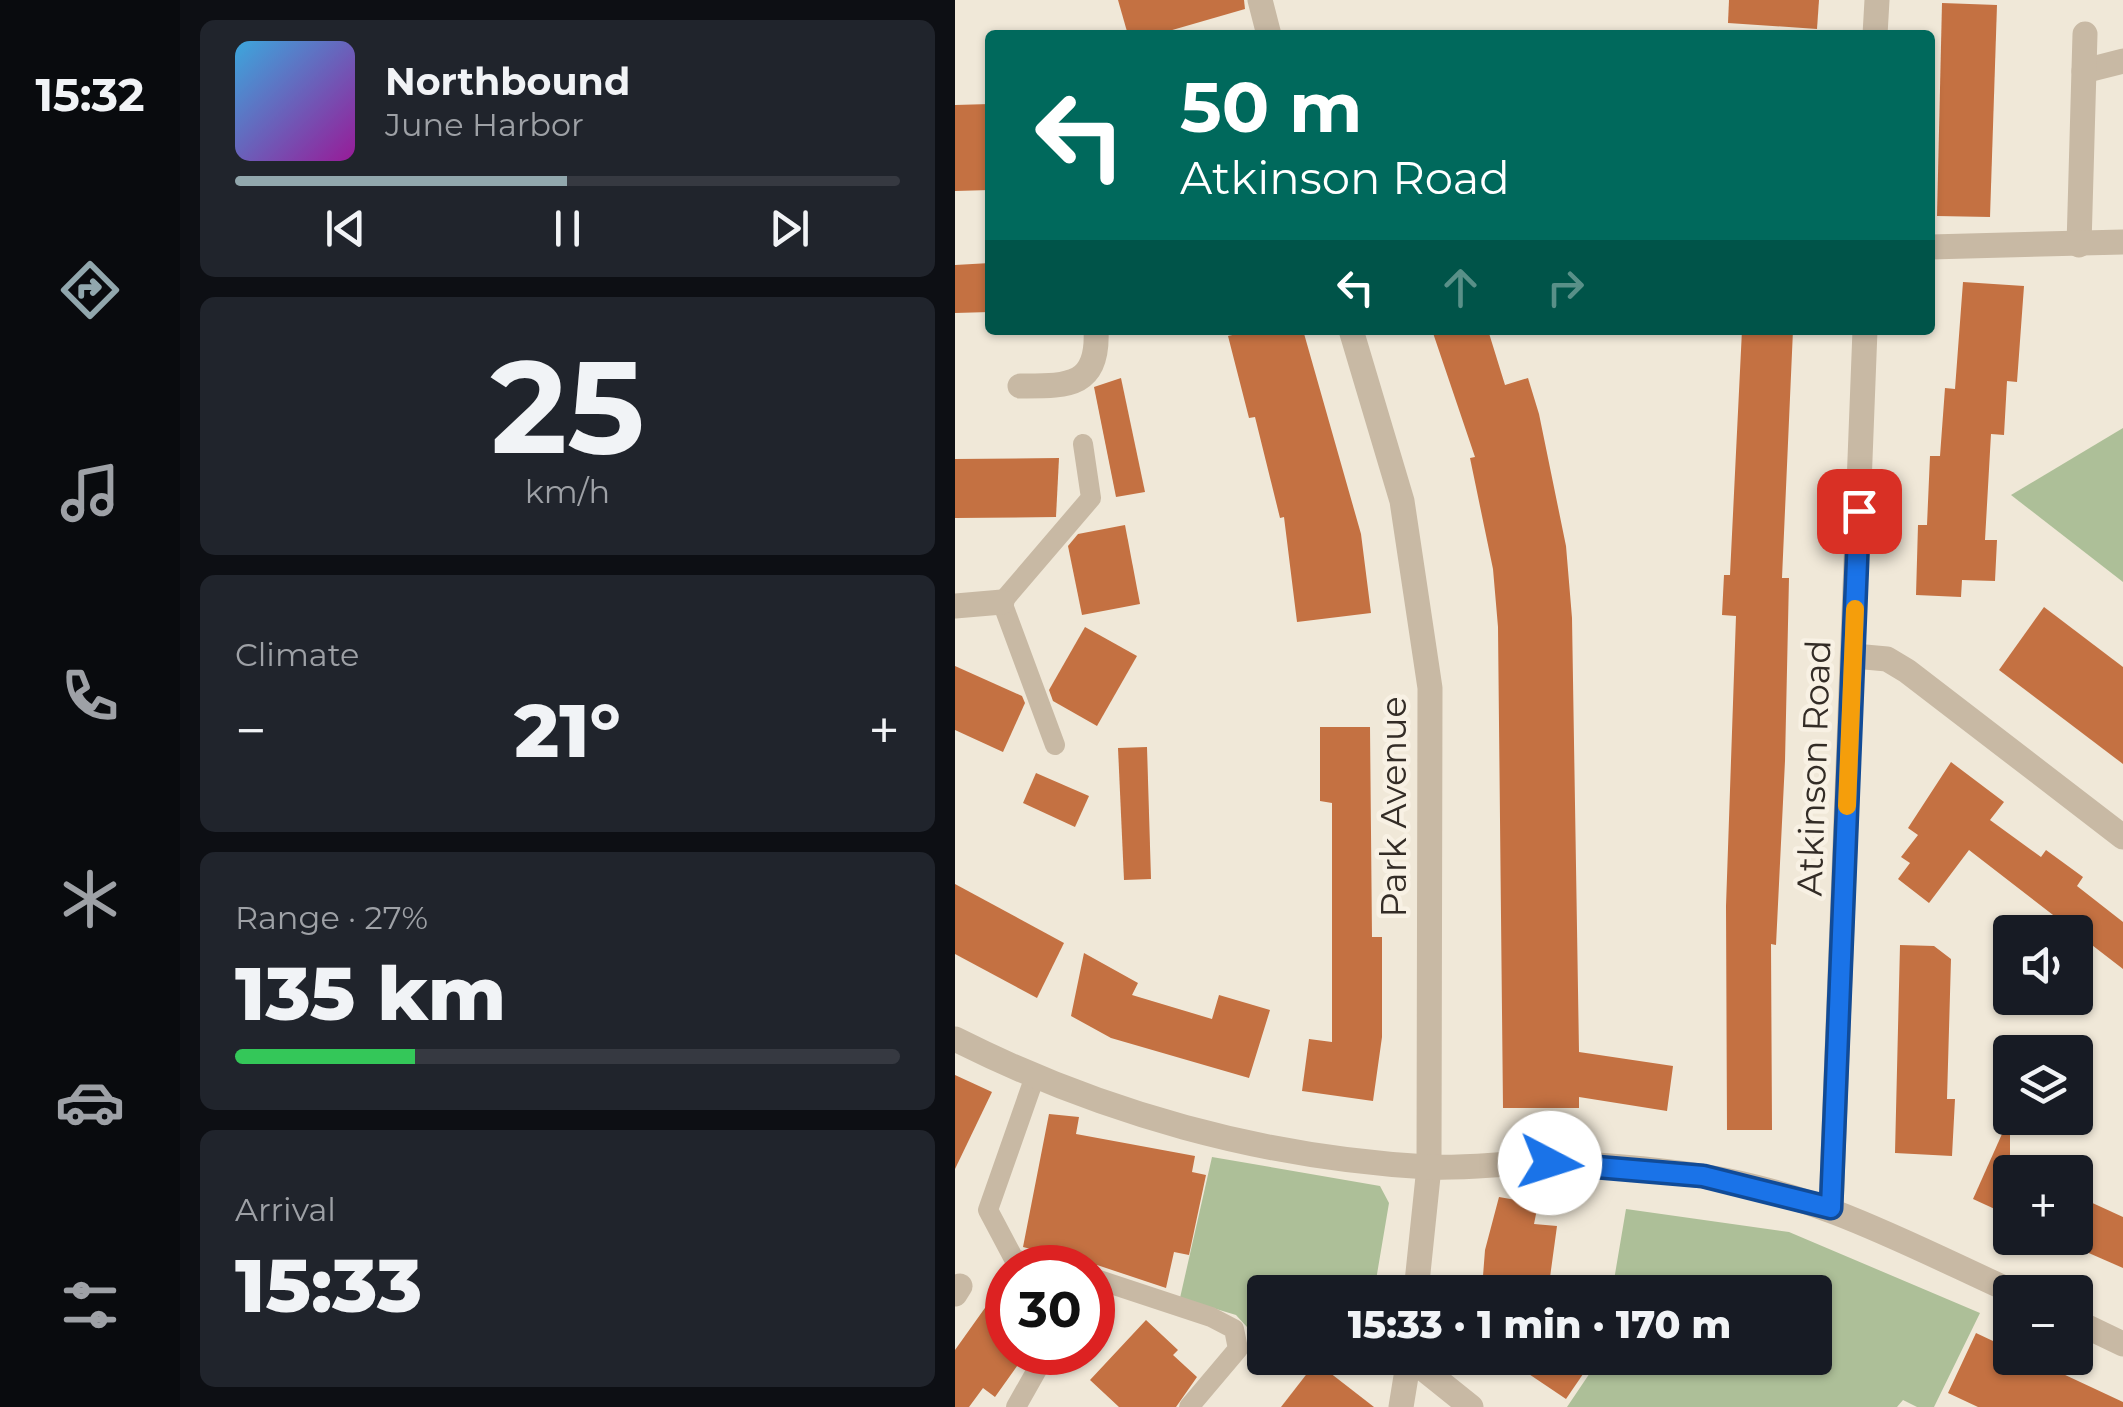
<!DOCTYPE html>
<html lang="en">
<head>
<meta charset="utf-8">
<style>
	:root { --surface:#171b24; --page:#20242c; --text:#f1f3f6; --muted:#9ea1a6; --line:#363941; --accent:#91a7ad }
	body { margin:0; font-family:Montserrat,sans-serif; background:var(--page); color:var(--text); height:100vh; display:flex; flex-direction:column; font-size:38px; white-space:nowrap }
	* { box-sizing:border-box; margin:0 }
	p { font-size:32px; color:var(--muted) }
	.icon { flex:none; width:55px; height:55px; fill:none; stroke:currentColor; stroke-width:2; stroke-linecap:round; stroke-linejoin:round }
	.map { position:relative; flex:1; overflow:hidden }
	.details { display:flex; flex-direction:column; gap:20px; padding:20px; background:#0d0f14; width:775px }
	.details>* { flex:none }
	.banner { position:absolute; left:30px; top:30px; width:950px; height:305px; border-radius:10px; box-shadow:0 2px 8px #0004; background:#00695c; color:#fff; overflow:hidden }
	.tools { position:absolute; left:1038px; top:915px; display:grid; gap:20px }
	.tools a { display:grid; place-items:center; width:100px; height:100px; border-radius:10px; background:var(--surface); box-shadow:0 2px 8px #0004; font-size:50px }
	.speed { position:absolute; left:30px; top:1245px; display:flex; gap:20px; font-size:50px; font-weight:700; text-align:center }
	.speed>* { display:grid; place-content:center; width:130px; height:130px; border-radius:50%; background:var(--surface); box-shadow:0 2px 8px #0004; line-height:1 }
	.speed .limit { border:15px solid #d22; background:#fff; color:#111 }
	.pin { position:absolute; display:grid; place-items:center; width:85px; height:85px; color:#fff; margin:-42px; border-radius:20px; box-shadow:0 5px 15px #0006 }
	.me { position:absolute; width:110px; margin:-55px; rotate:95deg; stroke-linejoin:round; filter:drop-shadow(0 0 8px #0008) }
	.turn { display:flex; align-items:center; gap:35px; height:210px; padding:0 30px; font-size:45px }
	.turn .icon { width:130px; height:130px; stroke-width:2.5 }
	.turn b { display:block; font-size:70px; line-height:85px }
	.lanes { display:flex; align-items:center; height:95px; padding:0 30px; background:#0003; justify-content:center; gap:50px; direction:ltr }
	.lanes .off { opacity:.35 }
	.big { font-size:75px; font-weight:800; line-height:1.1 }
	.details .widget { flex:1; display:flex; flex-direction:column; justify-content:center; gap:15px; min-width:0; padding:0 35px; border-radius:15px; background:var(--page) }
	.details .dial { align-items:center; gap:0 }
	.dial b { font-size:130px; line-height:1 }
	.song { display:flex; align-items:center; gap:30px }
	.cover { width:120px; height:120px; border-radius:15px; background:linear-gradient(135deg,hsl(200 70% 55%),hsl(300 70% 35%)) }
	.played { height:10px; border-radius:5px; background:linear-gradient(90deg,var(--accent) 50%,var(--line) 50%) }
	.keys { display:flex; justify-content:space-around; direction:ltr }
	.heat { display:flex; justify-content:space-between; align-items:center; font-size:55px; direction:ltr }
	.charge { height:15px; border-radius:8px; background:linear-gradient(90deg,#34c759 27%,var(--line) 0) }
	.trip { position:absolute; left:292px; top:1275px; width:585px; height:100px; border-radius:10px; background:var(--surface); box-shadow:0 2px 8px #0004; font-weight:800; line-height:100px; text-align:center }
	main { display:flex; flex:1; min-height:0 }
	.tab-bar { display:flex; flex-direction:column; width:180px; justify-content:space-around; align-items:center; background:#090b0e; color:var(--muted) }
	.tab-bar .icon { width:70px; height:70px }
	.tab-bar .current { color:var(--accent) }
	.tab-bar b { font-size:45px; color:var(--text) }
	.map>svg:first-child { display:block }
</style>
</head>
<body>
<main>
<nav class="tab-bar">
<b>15:32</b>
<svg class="icon current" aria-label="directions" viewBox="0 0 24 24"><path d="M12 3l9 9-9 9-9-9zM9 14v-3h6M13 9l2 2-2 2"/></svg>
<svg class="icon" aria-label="music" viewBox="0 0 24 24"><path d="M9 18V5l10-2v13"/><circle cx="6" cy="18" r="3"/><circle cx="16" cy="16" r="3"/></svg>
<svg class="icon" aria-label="phone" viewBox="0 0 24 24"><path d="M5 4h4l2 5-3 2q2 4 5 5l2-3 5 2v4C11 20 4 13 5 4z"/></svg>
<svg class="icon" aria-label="climate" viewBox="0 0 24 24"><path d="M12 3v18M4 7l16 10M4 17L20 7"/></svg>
<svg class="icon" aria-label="car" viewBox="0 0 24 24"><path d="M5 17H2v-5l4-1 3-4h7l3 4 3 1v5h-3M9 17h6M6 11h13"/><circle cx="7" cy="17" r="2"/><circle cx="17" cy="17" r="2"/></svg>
<svg class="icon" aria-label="filters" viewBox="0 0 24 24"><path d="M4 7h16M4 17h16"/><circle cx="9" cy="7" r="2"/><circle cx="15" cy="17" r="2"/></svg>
</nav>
<section class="details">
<div class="widget">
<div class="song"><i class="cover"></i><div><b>Northbound</b><p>June Harbor</p></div></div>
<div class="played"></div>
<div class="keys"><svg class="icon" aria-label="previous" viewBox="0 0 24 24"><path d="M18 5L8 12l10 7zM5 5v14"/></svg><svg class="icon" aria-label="pause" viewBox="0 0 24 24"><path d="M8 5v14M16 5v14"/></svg><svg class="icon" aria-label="next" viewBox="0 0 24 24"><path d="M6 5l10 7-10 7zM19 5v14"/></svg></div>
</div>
<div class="widget dial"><b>25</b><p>km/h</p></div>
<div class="widget"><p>Climate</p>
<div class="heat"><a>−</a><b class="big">21°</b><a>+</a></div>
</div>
<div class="widget"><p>Range · 27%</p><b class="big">135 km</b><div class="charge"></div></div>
<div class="widget"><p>Arrival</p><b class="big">15:33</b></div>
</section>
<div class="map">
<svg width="1168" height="1407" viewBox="0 0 1168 1407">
	<rect width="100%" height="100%" fill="#f0e8d8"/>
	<g fill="#adbf98">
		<polygon points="1168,428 1168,582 1056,495"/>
		<polygon points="257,1157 425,1186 434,1203 419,1292 310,1292 310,1332 292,1327 281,1315 225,1298"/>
		<polygon points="671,1209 834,1232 1025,1313 979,1407 962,1407 948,1400 942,1407 612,1407 645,1358 860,1358 860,1292 657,1292"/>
	</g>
	<g fill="#c47142">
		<polygon points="163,0 289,0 290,9 200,35 173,35"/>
		<polygon points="774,0 864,0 862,29 773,23"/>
		<polygon points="987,3 1042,5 1035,217 982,216"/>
		<polygon points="35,104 35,190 0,191 0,105"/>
		<polygon points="35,263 35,312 0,313 0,265"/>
		<polygon points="1008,282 1069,286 1062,382 1052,381 1049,435 1036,434 1030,540 1042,540 1040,581 1007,580 1006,597 961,595 963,525 972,525 975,456 985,456 990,388 1000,389"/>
		<polygon points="299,330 348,330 406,534 416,613 342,622 329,517 325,518 300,417 294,418 273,336"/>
		<polygon points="477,330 533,330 550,385 573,378 584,414 611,546 617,618 624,1052 718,1066 712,1111 624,1097 624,1108 548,1108 543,627 538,569 515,458 520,457"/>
		<polygon points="787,330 838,330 827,578 834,578 830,761 821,945 816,944 817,1130 772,1130 771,906 781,616 767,615 769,575 775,575"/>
		<polygon points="166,378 190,492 161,497 139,387"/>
		<polygon points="104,458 101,517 0,518 0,459"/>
		<polygon points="170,525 185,604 127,615 113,546 123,534"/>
		<polygon points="1089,607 1168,667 1168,764 1044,670"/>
		<polygon points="130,627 182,656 142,726 98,701 94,690"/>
		<polygon points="0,666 67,696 70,703 48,752 0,730"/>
		<polygon points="365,727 415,727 417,937 427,937 427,1037 418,1101 347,1091 354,1039 377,1042 377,803 365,801"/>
		<polygon points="192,747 196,879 169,880 163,748"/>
		<polygon points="996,762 1049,802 1035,820 1086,857 1091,850 1128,877 1122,886 1168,922 1168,969 1014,850 974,903 943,879 955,863 946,857 963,835 953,828"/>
		<polygon points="81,773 134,796 120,827 68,803"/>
		<polygon points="0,884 109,943 82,998 0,954"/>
		<polygon points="945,945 979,946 996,959 992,1099 1000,1099 997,1156 940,1153"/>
		<polygon points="129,953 183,983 177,995 257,1019 264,995 315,1010 294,1078 156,1038 116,1016"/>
		<polygon points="0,1075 37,1092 0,1169"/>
		<polygon points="94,1114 124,1117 121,1134 240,1156 237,1172 251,1175 234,1255 219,1252 211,1288 142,1265 108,1265 99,1255 68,1247"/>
		<polygon points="1055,1116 1055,1216 1018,1199"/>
		<polygon points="1120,1195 1168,1217 1168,1268 1120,1247"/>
		<polygon points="544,1197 583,1204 579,1224 602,1226 593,1292 527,1289 530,1250"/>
		<polygon points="52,1277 52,1352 72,1352 40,1397 28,1388 14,1407 0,1407 0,1350"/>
		<polygon points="191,1320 223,1350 218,1355 242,1377 221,1407 164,1407 135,1380"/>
		<polygon points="1021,1333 1055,1349 1055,1358 1074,1358 1168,1402 1168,1407 1023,1407 993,1393"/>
		<polygon points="550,1358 639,1358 611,1399"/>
		<polygon points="361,1362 419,1407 326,1407"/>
	</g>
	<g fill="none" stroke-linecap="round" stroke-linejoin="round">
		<g stroke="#c8b9a4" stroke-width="20">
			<polyline points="100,745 47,602 136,498 128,444"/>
			<polyline points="79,1079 33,1210 59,1259 95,1268"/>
			<polyline points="138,1278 256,1317 279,1329 283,1349 234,1407"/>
			<polyline points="61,1407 92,1352"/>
		</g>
		<g stroke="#c8b9a4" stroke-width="25">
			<polyline points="305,0 314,35"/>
			<polyline points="920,35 922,0"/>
			<polyline points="1129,71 1168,61"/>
			<polyline points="1124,245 1130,34"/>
			<polyline points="975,247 1168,242"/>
			<polyline points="396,330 447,501 475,688 474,1167 461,1292"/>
			<path d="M65 386C112 386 144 388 141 330"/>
			<polyline points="0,606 47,602"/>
			<polyline points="899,656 932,659 952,671 1168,837"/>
			<path d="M0 1039C147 1113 308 1158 473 1167 514 1169 554 1162 595 1163 644 1164 697 1169 746 1176 858 1192 957 1246 1058 1292"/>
			<polyline points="876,1208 910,330"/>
			<polyline points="0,1294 5,1286"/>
			<polyline points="1120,1321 1168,1344"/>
			<polyline points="455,1358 516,1407"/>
			<polyline points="446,1407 454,1358"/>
		</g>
	</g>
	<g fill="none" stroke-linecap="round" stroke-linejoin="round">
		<g stroke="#114b97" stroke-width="25">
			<polyline id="route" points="595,1163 748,1176 876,1208 904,511"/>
		</g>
		<use href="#route" stroke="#1a73e8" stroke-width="18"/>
		<polyline stroke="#f59e0b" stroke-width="18" points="892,806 900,609"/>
	</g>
	<g text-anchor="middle" stroke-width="9" stroke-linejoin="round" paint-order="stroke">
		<g font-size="35" fill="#332c26" stroke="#f8f1e4">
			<text transform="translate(859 768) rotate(-88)" y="12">Atkinson Road</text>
			<text transform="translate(439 807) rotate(-90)" y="12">Park Avenue</text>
		</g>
	</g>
</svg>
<div class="tools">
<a><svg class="icon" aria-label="sound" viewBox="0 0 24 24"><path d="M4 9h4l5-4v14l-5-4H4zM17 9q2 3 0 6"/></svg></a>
<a><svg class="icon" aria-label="layers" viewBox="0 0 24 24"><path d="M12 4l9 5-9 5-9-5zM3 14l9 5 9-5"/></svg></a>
<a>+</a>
<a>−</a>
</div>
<div class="speed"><div class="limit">30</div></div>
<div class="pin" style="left:904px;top:511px;background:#d93025"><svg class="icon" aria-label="arrive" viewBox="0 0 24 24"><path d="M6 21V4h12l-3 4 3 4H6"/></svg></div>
<svg class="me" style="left:595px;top:1163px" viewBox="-20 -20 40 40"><circle r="19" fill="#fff"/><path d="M0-13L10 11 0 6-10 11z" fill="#1a73e8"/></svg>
<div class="trip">15:33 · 1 min · 170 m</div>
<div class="banner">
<div class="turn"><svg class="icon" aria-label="left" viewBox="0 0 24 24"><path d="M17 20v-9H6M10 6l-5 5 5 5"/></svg><div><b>50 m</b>Atkinson Road</div></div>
<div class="lanes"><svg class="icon" aria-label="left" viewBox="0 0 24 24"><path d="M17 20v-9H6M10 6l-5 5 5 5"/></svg><svg class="icon off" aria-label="ahead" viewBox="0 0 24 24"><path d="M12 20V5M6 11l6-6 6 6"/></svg><svg class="icon off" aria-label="right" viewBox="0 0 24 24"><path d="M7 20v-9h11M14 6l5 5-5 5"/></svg></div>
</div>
</div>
</main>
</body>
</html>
